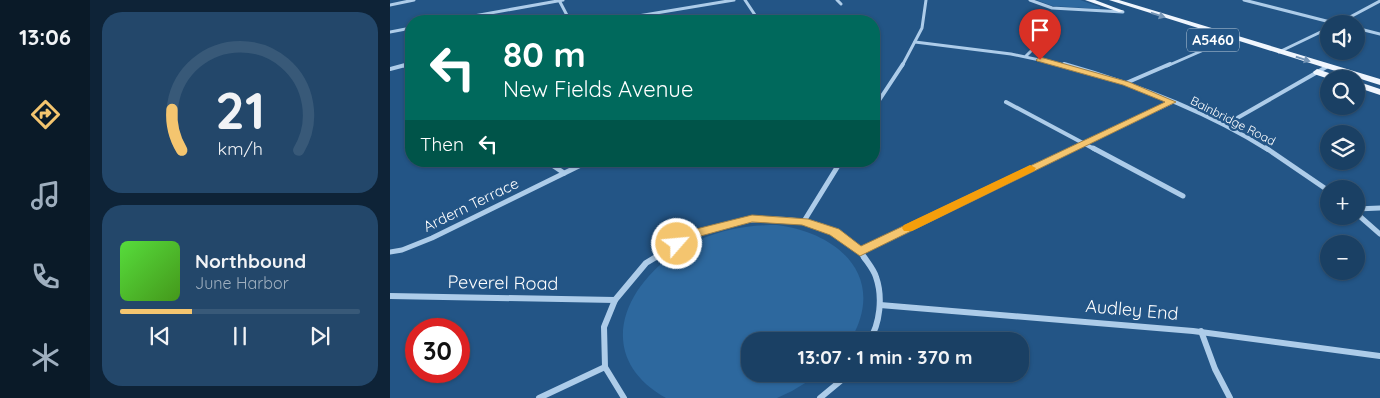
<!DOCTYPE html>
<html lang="en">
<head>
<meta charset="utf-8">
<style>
	:root { --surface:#1a4064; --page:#23476a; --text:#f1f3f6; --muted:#9fafbf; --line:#385978; --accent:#f4c56f }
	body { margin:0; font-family:Quicksand,sans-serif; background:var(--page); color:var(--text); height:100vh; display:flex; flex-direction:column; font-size:19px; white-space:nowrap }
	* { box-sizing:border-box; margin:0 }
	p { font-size:16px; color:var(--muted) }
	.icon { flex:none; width:28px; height:28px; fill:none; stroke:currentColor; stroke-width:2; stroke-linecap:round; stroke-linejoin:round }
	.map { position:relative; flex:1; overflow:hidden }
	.side { display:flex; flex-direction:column; gap:12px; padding:12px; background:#0e2337; width:300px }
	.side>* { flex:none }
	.top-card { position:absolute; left:15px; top:15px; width:475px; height:152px; border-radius:20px; box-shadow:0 1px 4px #0004,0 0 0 1px var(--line); background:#00695c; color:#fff; overflow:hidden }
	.buttons { position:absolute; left:930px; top:15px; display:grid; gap:10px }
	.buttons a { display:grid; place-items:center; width:45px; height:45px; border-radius:50%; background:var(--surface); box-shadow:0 1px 4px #0004,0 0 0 1px var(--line); font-size:25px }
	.speed { position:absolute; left:15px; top:318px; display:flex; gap:10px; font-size:25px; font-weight:700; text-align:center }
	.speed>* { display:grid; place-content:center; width:65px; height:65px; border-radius:50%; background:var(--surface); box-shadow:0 1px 4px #0004,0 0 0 1px var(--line); line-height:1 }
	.speed .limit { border:8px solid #d22; background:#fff; color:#111 }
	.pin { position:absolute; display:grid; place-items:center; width:42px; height:42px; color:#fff; margin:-51px -21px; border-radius:50% 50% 50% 0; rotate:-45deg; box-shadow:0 0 5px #0007 }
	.pin .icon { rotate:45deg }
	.me { position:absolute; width:55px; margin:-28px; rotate:63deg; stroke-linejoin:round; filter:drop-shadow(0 0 4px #0008) }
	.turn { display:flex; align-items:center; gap:18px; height:105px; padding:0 15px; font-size:22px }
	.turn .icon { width:65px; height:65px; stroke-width:2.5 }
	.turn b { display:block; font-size:35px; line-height:42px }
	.then { display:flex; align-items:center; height:48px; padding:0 15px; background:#0003; gap:10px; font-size:19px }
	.side .tile { flex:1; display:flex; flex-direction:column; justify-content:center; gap:8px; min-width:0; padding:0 18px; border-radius:20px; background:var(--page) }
	.side .dial { align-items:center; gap:0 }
	.dial svg { height:130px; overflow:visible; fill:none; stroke:var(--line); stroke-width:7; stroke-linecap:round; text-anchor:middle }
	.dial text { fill:var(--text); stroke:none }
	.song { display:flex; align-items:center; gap:15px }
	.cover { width:60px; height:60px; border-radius:8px; background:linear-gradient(135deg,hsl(110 70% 55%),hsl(100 70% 35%)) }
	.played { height:5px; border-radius:2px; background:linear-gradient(90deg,var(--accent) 30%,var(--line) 30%) }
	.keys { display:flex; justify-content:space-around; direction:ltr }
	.trip { position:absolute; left:351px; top:332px; width:288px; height:50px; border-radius:20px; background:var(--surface); box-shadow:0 1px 4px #0004,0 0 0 1px var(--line); font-weight:700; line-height:50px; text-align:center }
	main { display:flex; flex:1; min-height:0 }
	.menu { display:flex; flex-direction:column; width:90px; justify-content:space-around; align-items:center; background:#0a1a28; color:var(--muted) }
	.menu .icon { width:35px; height:35px }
	.menu .current { color:var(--accent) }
	.menu b { font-size:22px; color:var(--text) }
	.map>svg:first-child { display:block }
</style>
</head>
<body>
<main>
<nav class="menu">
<b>13:06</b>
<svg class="icon current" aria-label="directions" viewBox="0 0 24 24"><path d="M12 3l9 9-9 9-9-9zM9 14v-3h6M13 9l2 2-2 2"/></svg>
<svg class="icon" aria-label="music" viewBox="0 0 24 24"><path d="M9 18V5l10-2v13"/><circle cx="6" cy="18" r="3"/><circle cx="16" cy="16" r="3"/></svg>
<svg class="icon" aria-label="phone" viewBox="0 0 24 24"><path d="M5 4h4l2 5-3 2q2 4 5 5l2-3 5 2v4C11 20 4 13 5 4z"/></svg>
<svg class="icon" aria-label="climate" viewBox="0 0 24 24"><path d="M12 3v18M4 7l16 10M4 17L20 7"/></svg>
</nav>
<section class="side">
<div class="tile dial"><svg viewBox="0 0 100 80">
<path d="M14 69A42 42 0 1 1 86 69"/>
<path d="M14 69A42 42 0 0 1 8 44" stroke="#f4c56f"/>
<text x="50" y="56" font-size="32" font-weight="700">21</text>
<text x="50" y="72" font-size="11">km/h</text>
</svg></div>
<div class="tile">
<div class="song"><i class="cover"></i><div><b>Northbound</b><p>June Harbor</p></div></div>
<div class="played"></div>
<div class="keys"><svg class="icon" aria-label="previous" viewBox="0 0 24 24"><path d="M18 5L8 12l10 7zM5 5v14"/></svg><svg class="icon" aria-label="pause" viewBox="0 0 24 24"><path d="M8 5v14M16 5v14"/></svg><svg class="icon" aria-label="next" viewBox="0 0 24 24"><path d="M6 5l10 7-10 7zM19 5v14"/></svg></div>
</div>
</section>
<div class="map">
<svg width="990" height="398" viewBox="0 0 990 398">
	<rect width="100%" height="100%" fill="#235586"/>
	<g fill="#2d689e">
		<polygon points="646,0 690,0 710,7 710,9 663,6"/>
		<path d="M387 225C449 233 498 277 460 341H360V374H430L402 391 387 398H276C195 352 241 270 309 240 334 229 360 225 387 225Z"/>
	</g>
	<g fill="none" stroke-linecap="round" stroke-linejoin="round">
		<g stroke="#adcce9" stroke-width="3">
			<polyline points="169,0 180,21"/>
			<polyline points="355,0 369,21"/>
			<polyline points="447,0 451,4"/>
			<polyline points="640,0 662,8 733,12"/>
			<polyline points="854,0 948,24"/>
			<polyline points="0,5 24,0"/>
			<polyline points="56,21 173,0"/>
			<polyline points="218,21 344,0"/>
			<polyline points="947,24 990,1"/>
			<polyline points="966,28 990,34"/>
			<polyline points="0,32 21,28"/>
			<polyline points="525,42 621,54 678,66"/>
			<polyline points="889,52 939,28"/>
			<polyline points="636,56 654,38"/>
			<polyline points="14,66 21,64"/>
			<polyline points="512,66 532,28 536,0"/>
			<polyline points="777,66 832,42"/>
		</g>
		<g stroke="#adcce9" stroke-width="4">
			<path d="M674 64C745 84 815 110 878 150"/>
			<polyline points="0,69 19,64"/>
			<polyline points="736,83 780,64"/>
			<polyline points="616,102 706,150"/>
			<polyline points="484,108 513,64"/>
			<polyline points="835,125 938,66"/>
			<polyline points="682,150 782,102"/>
		</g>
		<g stroke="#adcce9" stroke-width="5">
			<polyline points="703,148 793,196"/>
			<polyline points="876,148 939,191"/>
			<polyline points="161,161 162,165 174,173"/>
			<polyline points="966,209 990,208"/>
			<polyline points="966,213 990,234"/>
			<polyline points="414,221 451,161"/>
			<polyline points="470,251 685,148"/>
			<polyline points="0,252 12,250 42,238 199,161"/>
			<path d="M264 258C276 250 289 239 303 234 352 215 443 206 474 258"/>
		</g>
		<g stroke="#adcce9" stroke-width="6">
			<path d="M474 257C478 263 484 270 486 277 493 297 490 324 479 341"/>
			<polyline points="0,296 225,300"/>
			<polyline points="490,305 803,331 990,356"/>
			<polyline points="811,331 825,369 840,398"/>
			<polyline points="149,398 215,367"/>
			<polyline points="234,398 215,367 214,327 225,300 256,263 266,257"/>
			<polyline points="430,398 459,374"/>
		</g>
		<g fill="#f0f6fe" fill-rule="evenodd">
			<polygon points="695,0 705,0 734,11 729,12"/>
			<polygon points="719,0 729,0 990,79 990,85"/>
			<polygon points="927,69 951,77 952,79 939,79 924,74 923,72"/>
			<polygon points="966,81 990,89 990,95 966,87"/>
		</g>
	</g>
	<defs><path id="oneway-solid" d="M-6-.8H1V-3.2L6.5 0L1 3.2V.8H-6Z" transform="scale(1.25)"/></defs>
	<g fill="#7595b6">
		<use href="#oneway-solid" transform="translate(768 15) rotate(17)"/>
		<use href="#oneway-solid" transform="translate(913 59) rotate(17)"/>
	</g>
	<polygon fill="#f4c56f" stroke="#9f8048" points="650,57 739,82 786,102 470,256 440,235 412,225 362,222 307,237 287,248 281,244 298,231 362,215 418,219 449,229 471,246 775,102 733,85 647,61 646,60"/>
	<polygon fill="#f59e0b" points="640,165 646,168 644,171 522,231 514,231 512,228 514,225"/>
	<g text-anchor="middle" stroke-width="5" stroke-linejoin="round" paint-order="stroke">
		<g font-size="12" fill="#fff" stroke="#235586">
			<text transform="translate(843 121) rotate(27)" y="4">Bainbridge Road</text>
		</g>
		<rect fill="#235586" stroke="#bdccdb" stroke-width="1" x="797" y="28.5" width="52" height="23" rx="4"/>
		<g font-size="14" font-weight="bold" fill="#fff">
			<text x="823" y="45">A5460</text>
		</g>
		<g font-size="15" fill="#fff" stroke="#235586">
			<text transform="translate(81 205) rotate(-26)" y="5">Ardern Terrace</text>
		</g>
		<g font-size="18" fill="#fff" stroke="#235586">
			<text transform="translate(113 283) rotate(1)" y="6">Peverel Road</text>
			<text transform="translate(742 310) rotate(5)" y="6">Audley End</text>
		</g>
	</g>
</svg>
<div class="buttons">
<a><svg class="icon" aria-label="sound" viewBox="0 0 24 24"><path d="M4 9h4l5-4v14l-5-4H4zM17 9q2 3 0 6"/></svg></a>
<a><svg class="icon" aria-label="search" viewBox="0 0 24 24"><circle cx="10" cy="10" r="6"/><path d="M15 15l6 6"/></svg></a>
<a><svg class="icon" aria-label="layers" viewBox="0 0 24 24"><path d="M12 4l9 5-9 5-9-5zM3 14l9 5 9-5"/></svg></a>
<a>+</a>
<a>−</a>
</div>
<div class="speed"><div class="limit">30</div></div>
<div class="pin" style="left:650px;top:60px;background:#d93025"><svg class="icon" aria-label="arrive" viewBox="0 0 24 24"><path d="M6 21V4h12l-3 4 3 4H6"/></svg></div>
<svg class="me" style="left:287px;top:244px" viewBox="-20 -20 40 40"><circle r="17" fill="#f4c56f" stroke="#fff" stroke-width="3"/><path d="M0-11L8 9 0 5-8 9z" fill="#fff"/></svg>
<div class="trip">13:07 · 1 min · 370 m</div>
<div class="top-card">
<div class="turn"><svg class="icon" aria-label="left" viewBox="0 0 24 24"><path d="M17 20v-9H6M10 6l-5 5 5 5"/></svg><div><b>80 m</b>New Fields Avenue</div></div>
<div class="then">Then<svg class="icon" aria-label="left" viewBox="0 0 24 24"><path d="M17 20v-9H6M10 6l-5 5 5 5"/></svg></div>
</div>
</div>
</main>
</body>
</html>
